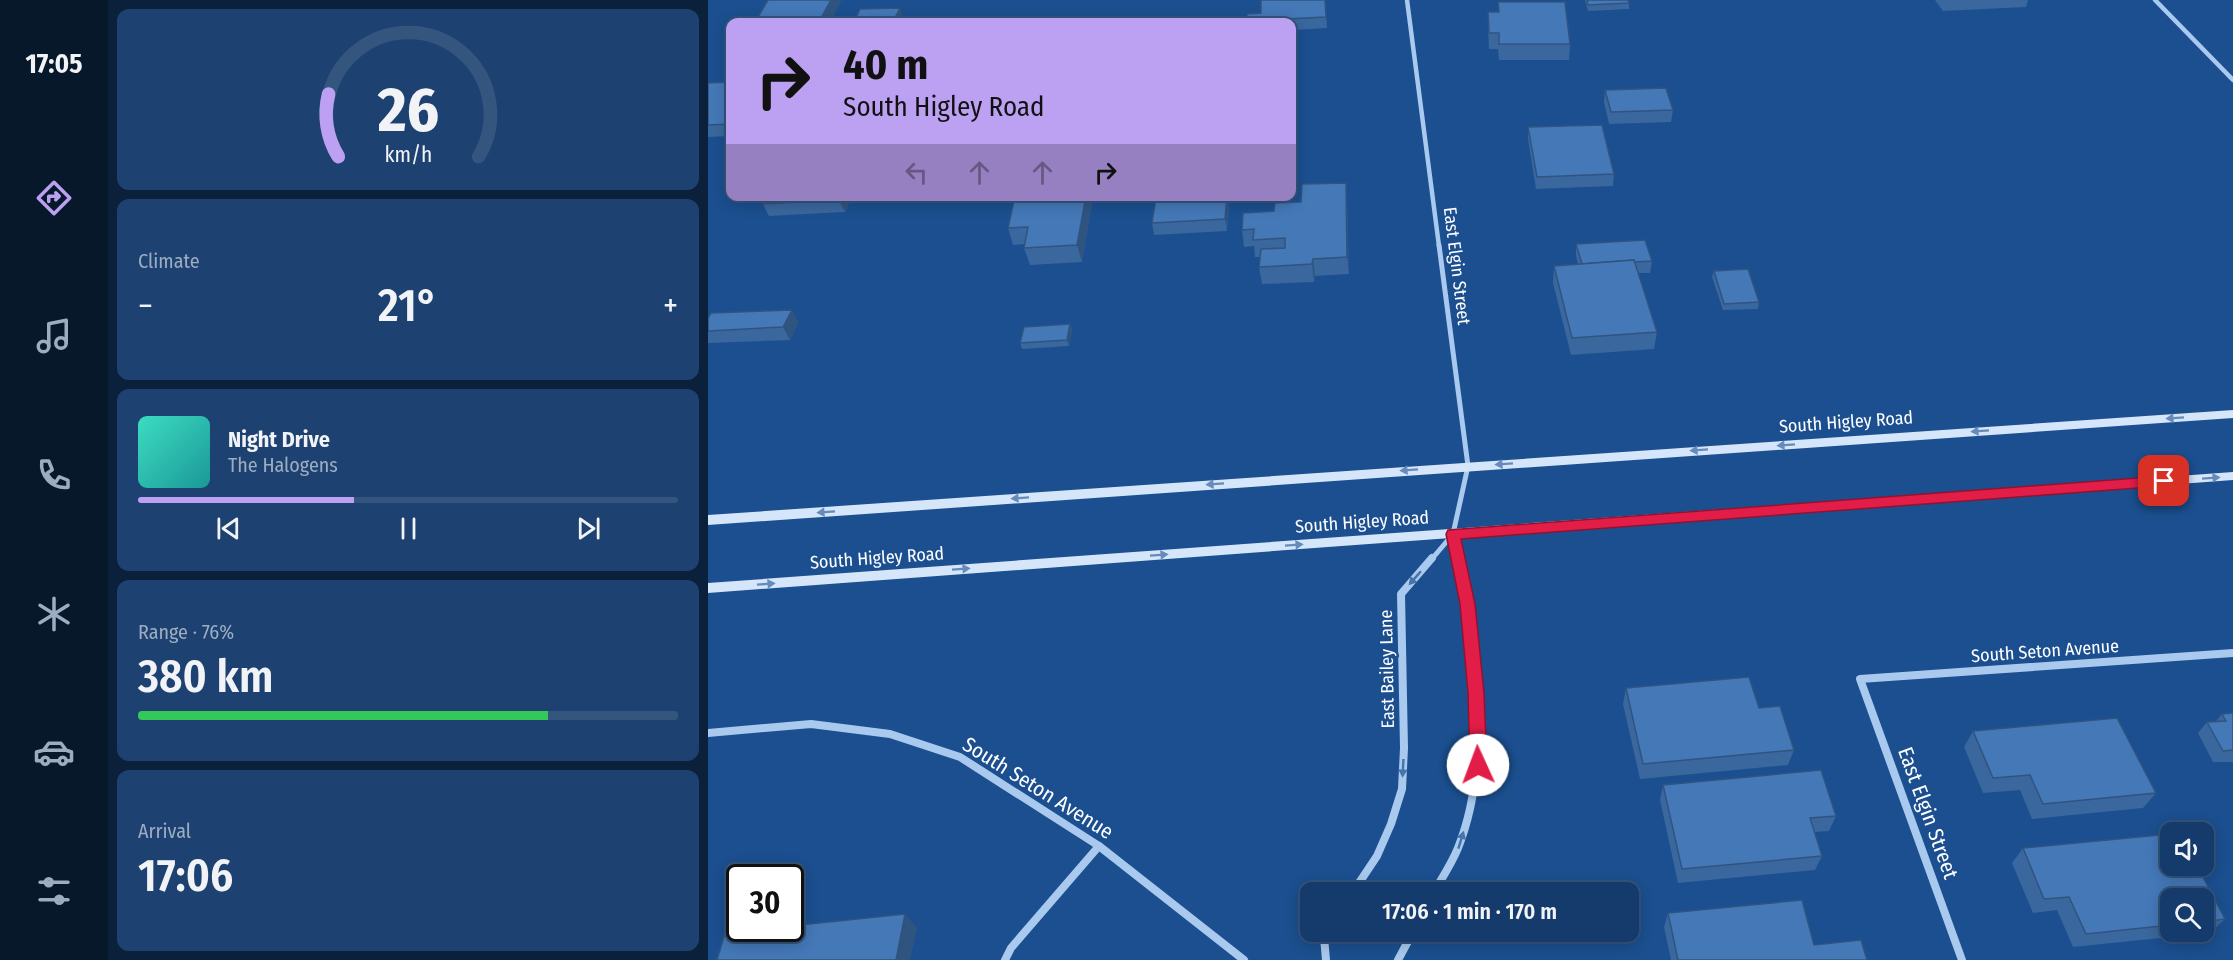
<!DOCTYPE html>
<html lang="en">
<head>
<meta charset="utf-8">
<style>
	:root { --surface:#143b6b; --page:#1d4271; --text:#f1f3f6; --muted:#9dadc1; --line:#33557e; --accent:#bca0f2 }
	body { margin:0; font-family:"Fira Sans Condensed",sans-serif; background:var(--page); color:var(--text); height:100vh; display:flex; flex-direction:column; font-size:22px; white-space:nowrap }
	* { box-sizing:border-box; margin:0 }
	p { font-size:20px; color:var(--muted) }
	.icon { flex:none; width:33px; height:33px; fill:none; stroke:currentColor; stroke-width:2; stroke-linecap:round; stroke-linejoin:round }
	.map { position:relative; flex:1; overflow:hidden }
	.side { display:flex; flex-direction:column; gap:9px; padding:9px; background:#0b203b; width:600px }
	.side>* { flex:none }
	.hud { position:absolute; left:18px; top:18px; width:570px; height:183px; border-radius:12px; box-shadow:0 3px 15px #0003,0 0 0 2px var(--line); background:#bca0f2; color:#111; overflow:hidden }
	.tools { position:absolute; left:1452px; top:822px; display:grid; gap:12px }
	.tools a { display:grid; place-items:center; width:54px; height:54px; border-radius:12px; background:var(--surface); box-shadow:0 3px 15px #0003,0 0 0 2px var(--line); font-size:30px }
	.speed { position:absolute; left:18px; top:864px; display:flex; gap:12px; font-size:30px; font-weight:700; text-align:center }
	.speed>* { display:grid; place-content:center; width:78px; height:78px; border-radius:50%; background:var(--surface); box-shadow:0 3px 15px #0003,0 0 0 2px var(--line); line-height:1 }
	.speed .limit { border:3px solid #111; border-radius:9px; background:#fff; color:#111 }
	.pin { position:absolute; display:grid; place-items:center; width:51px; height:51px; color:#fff; margin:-26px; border-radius:12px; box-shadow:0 3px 9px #0006 }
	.me { position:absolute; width:66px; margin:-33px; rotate:358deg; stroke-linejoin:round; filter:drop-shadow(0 0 4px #0008) }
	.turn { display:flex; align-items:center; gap:21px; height:126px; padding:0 18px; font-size:27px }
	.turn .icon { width:78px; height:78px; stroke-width:2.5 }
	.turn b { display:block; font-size:42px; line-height:51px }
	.lanes { display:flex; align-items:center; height:57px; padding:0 18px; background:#0003; justify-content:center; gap:30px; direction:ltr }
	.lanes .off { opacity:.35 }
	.big { font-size:45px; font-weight:600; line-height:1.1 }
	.side .tile { flex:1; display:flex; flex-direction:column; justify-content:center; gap:9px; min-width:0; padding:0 21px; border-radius:12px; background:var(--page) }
	.side .dial { align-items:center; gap:0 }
	.dial svg { height:156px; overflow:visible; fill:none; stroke:var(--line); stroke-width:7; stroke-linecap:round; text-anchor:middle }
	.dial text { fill:var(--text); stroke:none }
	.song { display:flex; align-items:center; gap:18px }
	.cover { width:72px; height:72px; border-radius:9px; background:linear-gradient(135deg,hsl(170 70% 55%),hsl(180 70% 35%)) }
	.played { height:6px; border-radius:3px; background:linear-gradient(90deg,var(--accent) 40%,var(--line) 40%) }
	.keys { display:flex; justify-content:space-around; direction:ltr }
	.heat { display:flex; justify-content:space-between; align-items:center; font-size:33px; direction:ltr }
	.charge { height:9px; border-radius:4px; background:linear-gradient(90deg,#34c759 76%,var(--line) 0) }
	.trip { position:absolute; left:592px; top:882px; width:339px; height:60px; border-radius:12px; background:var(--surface); box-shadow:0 3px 15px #0003,0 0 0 2px var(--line); font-weight:600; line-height:60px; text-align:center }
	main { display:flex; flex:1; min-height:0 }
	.tabs { display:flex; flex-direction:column; width:108px; justify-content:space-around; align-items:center; background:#08182b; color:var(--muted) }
	.tabs .icon { width:42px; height:42px }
	.tabs .on { color:var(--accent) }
	.tabs b { font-size:27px; color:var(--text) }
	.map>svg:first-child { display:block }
</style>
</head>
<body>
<main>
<nav class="tabs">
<b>17:05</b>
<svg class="icon on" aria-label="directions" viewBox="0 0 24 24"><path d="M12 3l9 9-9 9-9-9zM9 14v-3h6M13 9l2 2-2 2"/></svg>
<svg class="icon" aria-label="music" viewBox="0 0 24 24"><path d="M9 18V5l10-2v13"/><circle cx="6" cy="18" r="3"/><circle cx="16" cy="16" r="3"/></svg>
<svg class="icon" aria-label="phone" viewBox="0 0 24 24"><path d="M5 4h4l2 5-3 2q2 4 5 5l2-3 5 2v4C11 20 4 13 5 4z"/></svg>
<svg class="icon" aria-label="climate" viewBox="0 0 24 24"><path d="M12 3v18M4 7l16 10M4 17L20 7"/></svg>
<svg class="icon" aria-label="car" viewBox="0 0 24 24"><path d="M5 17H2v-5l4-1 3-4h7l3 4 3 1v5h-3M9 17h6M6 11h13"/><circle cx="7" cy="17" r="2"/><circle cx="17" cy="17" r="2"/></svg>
<svg class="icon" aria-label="filters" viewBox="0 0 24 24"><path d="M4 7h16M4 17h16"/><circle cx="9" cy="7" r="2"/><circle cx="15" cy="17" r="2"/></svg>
</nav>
<section class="side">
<div class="tile dial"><svg viewBox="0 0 100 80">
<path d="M14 69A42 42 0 1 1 86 69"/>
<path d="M14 69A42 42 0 0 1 9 37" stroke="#bca0f2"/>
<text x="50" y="56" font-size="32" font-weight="700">26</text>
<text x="50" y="72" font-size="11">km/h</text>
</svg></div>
<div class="tile"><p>Climate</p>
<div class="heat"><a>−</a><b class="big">21°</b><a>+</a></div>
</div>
<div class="tile">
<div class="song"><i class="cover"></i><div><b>Night Drive</b><p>The Halogens</p></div></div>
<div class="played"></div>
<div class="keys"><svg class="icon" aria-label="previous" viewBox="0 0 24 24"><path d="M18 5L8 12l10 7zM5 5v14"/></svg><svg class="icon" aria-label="pause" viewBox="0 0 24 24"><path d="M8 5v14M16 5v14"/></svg><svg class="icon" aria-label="next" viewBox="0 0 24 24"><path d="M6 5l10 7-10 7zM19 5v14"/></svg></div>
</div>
<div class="tile"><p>Range · 76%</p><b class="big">380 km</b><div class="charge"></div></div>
<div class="tile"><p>Arrival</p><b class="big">17:06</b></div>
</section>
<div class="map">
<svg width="1525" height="960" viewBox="0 0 1525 960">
	<rect width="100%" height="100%" fill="#1b4f8f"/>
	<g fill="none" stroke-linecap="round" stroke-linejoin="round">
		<g stroke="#a9c9ee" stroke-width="4.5">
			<polyline points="699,0 731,246"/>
			<polyline points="1447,0 1525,80"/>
		</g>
		<g stroke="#a9c9ee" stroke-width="5">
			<polyline points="731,245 760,466 745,534 750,560"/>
			<polyline points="723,560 745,534"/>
		</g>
		<g stroke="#a9c9ee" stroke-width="8">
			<polyline points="0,733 103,724 182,734 252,757 391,846 536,960"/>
			<polyline points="645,892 669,856 683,824 694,789 696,748 693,594 724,558"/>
			<path d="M726 892C734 878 744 863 750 848 785 760 768 648 750 558"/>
			<polyline points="297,960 303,948 391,846"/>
			<polyline points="618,960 616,937 620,932"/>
			<polyline points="690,960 705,932"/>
			<polyline points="1254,960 1152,679 1525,653"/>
		</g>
		<g fill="#d6e6fa" fill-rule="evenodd">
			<polygon points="1525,410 1525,418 0,525 0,515"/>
			<polygon points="1525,472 1525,480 0,593 0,583"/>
		</g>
	</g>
	<g fill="#3a679d" fill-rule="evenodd">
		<polygon points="133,0 122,22 47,22"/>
		<polygon points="617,0 619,28 584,30 584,22 539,22 539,14 553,13"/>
		<polygon points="877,0 920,0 921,3 921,9 880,11"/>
		<polygon points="1227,0 1320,0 1318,7 1235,11"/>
		<polygon points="790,2 862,44 861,60 791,60 790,49 781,49 780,28 780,12 790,12"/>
		<polygon points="22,82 22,136 0,137 0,83"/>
		<polygon points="897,90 965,110 963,122 901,124 896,102"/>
		<polygon points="820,127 906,174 905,186 828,189 820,139"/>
		<polygon points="638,183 639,200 641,274 607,276 606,282 554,284 551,267 552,257 547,257 546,246 536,247 534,230 566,211 593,202"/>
		<polygon points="144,196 137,212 61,216 55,204"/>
		<polygon points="385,196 374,262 322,265 316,248 317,244 305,245 300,228"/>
		<polygon points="471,196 520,196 521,206 519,231 446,235 444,223"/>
		<polygon points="868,244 944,261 942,273 930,273 949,332 946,349 863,355 845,283 846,266 870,264 868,256"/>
		<polygon points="1006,271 1051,302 1050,309 1015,310 1004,277"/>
		<polygon points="0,318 90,322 82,340 0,343"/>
		<polygon points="362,324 364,330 361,346 314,349 312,343"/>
		<polygon points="918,688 1051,708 1086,750 1080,765 932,779 915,704"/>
		<polygon points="1525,713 1525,762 1505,762 1490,733 1499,722 1508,721 1514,714"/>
		<polygon points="1265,731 1448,793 1435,808 1324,819 1312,790 1275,793 1256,747"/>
		<polygon points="955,785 1128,816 1121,831 1106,832 1114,856 1107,870 970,883 952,800"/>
		<path d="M1462 834V866H1489L1517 919 1502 933 1365 947 1349 910 1325 913 1304 863 1315 848ZM1462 898H1496V932H1462Z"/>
		<polygon points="960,913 1106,945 1159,960 963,960 956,927"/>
	</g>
	<g fill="#305480">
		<polygon points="123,0 133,0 122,22 113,22 112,20"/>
		<polygon points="192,8 196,19 195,22 185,22"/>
		<polygon points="638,183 639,200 641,274 639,257"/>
		<polygon points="133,196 144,196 137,212 131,200"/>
		<polygon points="378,196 385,196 374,262 369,245"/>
		<polygon points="519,196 521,206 519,231 517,219"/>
		<polygon points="605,259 607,276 606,282 604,264"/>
		<polygon points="84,310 90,322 82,340 75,327"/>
		<polygon points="362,324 364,330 361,346 359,340"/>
		<polygon points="197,914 209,928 202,960 188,960"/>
	</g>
	<g fill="#4478b7" stroke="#305480" stroke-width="1.5">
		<polygon points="60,0 123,0 112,20 47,22"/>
		<polygon points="553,0 617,0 618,17 539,21 539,14 553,13"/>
		<polygon points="879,0 920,0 921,3 880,5"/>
		<polygon points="790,2 857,2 862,44 791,44 791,33 781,33 780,12 791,12"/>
		<polygon points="192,8 185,22 146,22 152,9"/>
		<polygon points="22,82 22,124 0,125 0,83"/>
		<polygon points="958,88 965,110 903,112 897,90"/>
		<polygon points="894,125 906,174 829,177 820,127"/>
		<polygon points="638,183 639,257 605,259 604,264 551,267 553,249 577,248 577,238 545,240 546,229 534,230 535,213 566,211 567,203 593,202 594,184"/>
		<polygon points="59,196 133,196 131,200 55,204"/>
		<polygon points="307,196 378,196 369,245 316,248 320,227 300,228"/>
		<polygon points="471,196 519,196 517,219 444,223 448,198"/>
		<polygon points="937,240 944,261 927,262 926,260 874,264 868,244"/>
		<polygon points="926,260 949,332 864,338 846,266"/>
		<polygon points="1040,269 1051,302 1016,304 1006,271"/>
		<polygon points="84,310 75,327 0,331 0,318 3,313"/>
		<polygon points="362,324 359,340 312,343 316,327"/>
		<polygon points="1041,677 1051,708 1072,706 1086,750 935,764 918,688"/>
		<polygon points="1525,713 1525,750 1515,751 1499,722 1518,721 1514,714"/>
		<polygon points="1409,718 1448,793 1335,804 1322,775 1285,778 1265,731"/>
		<polygon points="1113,770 1128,816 1102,818 1114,856 974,869 955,785"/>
		<polygon points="1462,834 1462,866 1489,866 1517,919 1496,922 1496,898 1462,898 1462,925 1378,934 1361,897 1336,899 1315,848"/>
		<polygon points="1094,900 1106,945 1153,940 1159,960 970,960 960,913"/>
		<polygon points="197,914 188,960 9,960 17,933 62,928 82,928 82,926"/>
	</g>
	<defs><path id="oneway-solid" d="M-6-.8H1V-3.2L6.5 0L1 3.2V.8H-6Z" transform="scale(1.5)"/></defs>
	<g fill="#668bba">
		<use href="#oneway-solid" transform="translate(1467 418) rotate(176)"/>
		<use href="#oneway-solid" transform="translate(1272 431) rotate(176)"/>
		<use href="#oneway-solid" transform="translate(1078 445) rotate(176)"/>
		<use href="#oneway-solid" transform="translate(991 450) rotate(176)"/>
		<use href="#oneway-solid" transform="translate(796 464) rotate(176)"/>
		<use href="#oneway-solid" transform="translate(701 470) rotate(176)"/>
		<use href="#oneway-solid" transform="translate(1503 478) rotate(-4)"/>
		<use href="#oneway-solid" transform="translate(507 484) rotate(176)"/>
		<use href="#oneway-solid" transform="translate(312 498) rotate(176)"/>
		<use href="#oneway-solid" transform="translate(118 512) rotate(176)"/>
		<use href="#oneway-solid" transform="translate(586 545) rotate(-4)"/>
		<use href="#oneway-solid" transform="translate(451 555) rotate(-4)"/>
		<use href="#oneway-solid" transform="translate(253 569) rotate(-4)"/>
		<use href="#oneway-solid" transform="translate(58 584) rotate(-4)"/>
	</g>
	<g fill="#4674ac">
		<use href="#oneway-solid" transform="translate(707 578) rotate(131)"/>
		<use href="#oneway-solid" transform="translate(695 768) rotate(93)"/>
		<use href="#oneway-solid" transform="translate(753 840) rotate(-73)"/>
	</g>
	<polygon fill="#e11d48" stroke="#92132f" stroke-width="1.5" points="1456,476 1463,481 1456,486 753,539 767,604 776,693 779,765 776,770 770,772 765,770 762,765 760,693 752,604 738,534 740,530"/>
	<g text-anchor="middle" stroke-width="5" stroke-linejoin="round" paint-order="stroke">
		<g font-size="18" fill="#fff" stroke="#1b4f8f">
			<text transform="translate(749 266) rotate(83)" y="6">East Elgin Street</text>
			<text transform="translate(1138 422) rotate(-4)" y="6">South Higley Road</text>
			<text transform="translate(654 522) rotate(-4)" y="6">South Higley Road</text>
			<text transform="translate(169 558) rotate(-4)" y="6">South Higley Road</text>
			<text transform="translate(1337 651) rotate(-4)" y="6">South Seton Avenue</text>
			<text transform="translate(679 669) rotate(-91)" y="6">East Bailey Lane</text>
		</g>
		<g font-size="21" fill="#fff" stroke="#1b4f8f">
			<text transform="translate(330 788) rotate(32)" y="7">South Seton Avenue</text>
			<text transform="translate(1220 813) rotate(70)" y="7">East Elgin Street</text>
		</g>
	</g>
</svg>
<div class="tools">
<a><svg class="icon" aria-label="sound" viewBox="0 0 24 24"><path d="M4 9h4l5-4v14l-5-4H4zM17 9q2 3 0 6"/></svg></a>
<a><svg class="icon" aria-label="search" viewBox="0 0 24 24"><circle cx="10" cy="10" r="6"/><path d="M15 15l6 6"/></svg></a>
</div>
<div class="speed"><div class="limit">30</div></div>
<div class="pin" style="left:1456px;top:481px;background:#d93025"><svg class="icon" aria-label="arrive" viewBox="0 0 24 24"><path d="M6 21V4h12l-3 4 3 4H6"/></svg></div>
<svg class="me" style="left:770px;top:765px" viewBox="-20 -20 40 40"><circle r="19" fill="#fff"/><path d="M0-13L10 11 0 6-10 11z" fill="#e11d48"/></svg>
<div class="trip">17:06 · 1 min · 170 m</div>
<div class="hud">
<div class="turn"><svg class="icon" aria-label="right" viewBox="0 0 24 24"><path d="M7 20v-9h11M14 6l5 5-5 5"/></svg><div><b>40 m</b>South Higley Road</div></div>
<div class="lanes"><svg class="icon off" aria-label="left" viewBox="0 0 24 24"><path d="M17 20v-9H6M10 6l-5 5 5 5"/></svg><svg class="icon off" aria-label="ahead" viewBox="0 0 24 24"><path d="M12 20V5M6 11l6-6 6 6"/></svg><svg class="icon off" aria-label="ahead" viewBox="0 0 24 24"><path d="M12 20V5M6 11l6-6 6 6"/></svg><svg class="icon" aria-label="right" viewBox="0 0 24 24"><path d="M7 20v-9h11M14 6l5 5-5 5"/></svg></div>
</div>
</div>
</main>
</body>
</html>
